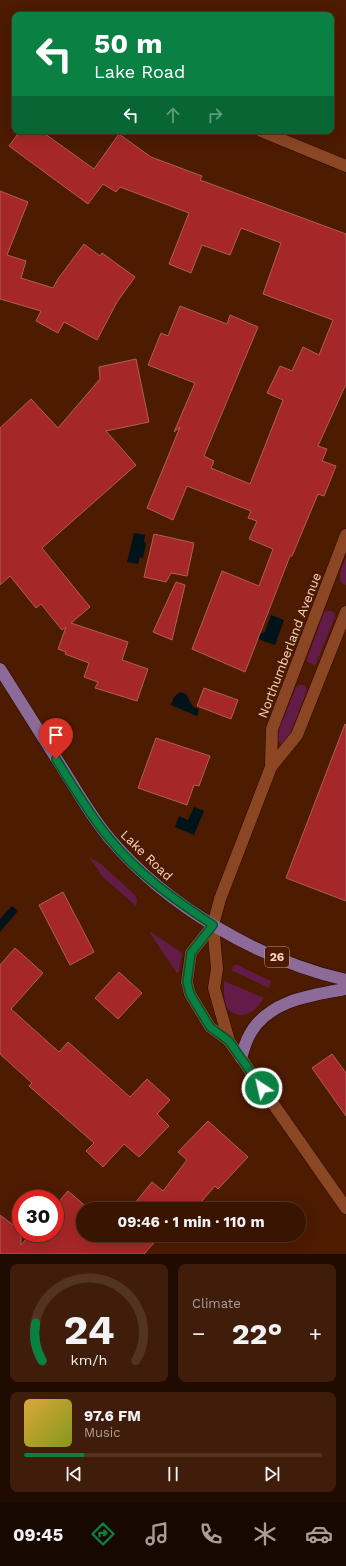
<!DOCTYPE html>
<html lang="en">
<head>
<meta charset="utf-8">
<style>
	:root { --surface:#391400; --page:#401d0a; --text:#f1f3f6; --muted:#ab9e99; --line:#533322; --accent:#0b8043 }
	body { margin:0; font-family:"Work Sans",sans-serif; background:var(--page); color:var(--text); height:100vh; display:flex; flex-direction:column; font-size:15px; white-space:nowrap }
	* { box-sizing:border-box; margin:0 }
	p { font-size:13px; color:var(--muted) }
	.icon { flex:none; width:22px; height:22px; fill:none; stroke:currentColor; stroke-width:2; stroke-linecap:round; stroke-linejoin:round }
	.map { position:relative; height:1254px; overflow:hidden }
	.drawer { display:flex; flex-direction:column; gap:10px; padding:10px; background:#1f0b00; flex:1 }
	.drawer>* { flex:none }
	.guide { position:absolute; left:12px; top:12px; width:322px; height:122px; border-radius:8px; box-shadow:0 4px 16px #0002,0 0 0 1px var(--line); background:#0b8043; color:#fff; overflow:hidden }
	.speed { position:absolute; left:12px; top:1190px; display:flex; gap:8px; font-size:20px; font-weight:700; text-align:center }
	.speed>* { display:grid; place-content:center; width:52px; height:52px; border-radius:50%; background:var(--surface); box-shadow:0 4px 16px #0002,0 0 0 1px var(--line); line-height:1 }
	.speed .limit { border:6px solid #d22; background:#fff; color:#111 }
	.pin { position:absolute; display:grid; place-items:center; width:34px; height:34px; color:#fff; margin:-41px -17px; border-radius:50% 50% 50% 0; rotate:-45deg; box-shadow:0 0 4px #0007 }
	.pin .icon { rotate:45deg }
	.me { position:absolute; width:44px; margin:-22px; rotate:325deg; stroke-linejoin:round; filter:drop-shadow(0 0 3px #0008) }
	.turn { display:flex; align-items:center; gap:14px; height:84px; padding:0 16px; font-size:18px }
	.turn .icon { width:52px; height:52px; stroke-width:2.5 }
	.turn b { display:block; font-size:28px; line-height:34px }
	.lanes { display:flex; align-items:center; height:38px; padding:0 16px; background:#0003; justify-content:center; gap:20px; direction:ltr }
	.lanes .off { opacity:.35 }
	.big { font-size:30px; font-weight:700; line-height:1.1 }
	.drawer .tile { flex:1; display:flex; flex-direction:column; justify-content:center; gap:6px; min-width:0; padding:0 14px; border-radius:8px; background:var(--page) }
	.drawer .dial { align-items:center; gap:0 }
	.dial svg { height:104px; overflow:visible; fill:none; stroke:var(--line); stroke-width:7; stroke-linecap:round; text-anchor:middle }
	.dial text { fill:var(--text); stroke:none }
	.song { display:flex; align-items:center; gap:12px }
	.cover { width:48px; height:48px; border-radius:6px; background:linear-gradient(135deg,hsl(40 70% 55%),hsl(70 70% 35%)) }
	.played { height:4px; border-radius:2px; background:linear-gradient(90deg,var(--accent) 20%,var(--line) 20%) }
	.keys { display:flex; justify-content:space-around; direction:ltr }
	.heat { display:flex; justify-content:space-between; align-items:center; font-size:22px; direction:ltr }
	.drawer .tiles { flex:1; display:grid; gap:10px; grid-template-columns:1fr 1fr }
	.tile:last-child { grid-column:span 2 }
	.trip { position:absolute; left:76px; top:1202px; width:230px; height:40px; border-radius:20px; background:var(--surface); box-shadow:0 4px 16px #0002,0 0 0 1px var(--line); font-weight:700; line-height:40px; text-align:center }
	.menu { display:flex; height:64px; justify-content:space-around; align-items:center; background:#170800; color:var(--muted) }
	.menu .icon { width:28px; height:28px }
	.menu .current { color:var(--accent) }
	.menu b { font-size:18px; color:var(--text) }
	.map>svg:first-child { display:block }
</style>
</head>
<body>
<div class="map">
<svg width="346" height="1254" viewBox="0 0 346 1254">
	<rect width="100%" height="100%" fill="#4c1b00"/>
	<g fill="#631c48">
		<path d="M346 557V585L342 584C337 576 343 565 346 557Z"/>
		<polygon points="328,611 331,611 334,613 335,617 316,664 314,665 307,662 307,659 324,612"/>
		<polygon points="299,685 305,685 307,690 287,743 281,744 278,741 276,737 296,687"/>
		<polygon points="89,857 101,864 136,896 137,901 136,906 103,877"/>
		<polygon points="151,932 182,953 179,972 176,973 175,970 150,933"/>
		<polygon points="234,965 237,965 271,981 269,988 231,970"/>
		<path d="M224 981 264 998C258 1008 248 1018 236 1014 233 1013 230 1012 228 1009 223 1000 224 990 224 981Z"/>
	</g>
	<g fill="#00131b">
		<polygon points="134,533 145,535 144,542 146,543 143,558 140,557 138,564 127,562"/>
		<polygon points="271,615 284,620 275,645 258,639 259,634 265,632"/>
		<polygon points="180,692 186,694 193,707 199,709 197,716 171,705 174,697"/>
		<polygon points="194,807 204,811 194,835 175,827 179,816 188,820"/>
		<polygon points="12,906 18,911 0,932 0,919"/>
	</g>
	<g fill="#a62727" stroke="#ae5f58">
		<polygon points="20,131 41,131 94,169 119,134 151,157 202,176 200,180 346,234 346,384 318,446 327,449 322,461 336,466 324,496 318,494 292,556 290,556 245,672 192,649 222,571 259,586 273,549 249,539 257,521 248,518 251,511 187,486 173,520 147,508 180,427 174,432 195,383 148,365 161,333 168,336 180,306 227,324 230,315 258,327 204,456 214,461 211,468 250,484 283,400 267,393 280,366 292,371 303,347 319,355 333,320 263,294 281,243 241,228 230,255 202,245 191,273 169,264 189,213 120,187 116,192 103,184 88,204 9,146"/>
		<polygon points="0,191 28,202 7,255 26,261 21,278 53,288 58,279 84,244 100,256 102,253 135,277 117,302 97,340 64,322 58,333 36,321 41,311 0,299"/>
		<polygon points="136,359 149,422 106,431 136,465 42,548 90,607 71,623 128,642 122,660 148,669 137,701 95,688 98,682 84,677 89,663 65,654 66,652 58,649 66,627 62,630 41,604 36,608 10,576 0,585 0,428 31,399 58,428 100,379 99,367"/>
		<polygon points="154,534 194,543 187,576 171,573 166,582 144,577"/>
		<polygon points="176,582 185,585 172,640 153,632"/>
		<polygon points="204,688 238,700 231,719 197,706"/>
		<polygon points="345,724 346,725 346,901 286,878"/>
		<polygon points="156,738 210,756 199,786 194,785 187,805 138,788"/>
		<polygon points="63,892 94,952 70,965 39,905"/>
		<polygon points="15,948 43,973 11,1009 59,1052 68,1042 130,1097 147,1079 170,1100 157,1114 169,1126 139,1157 124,1144 103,1167 86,1151 94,1143 29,1086 32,1083 0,1054 0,965"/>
		<polygon points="119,972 142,993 118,1019 95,998"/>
		<polygon points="332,1054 346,1073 346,1116 312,1068"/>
		<polygon points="208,1121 248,1157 218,1189 215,1186 195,1209 130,1209 152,1182 163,1191 187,1160 178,1152"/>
		<polygon points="68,1191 89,1209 83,1209 83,1235 161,1235 144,1254 0,1254 0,1215 21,1231 21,1245 31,1233 55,1233 55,1206"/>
	</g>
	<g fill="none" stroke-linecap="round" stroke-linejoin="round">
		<g stroke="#2a0800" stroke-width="13">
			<g id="minor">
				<polyline points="261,131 346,166"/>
				<polyline points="271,767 272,729 346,535"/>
				<polyline points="213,925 191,953 187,982 190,994 210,1027 229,1041 241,1058 346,1208"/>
				<polyline points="229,1041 214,988 217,969 213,925 220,899 271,767 297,735 346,612"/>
			</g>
		</g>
		<g stroke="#2a0800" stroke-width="13">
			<g id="primary">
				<path d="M0 669C21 702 42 736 63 769 78 793 92 818 110 839 168 907 259 960 346 980"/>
				<path d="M241 1058C243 1052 245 1044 248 1038 265 1001 310 995 346 989"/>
			</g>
		</g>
		<use href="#minor" stroke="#8b4724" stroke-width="12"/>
		<use href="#primary" stroke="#8c6b98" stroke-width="12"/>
	</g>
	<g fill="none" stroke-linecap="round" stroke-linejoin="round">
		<g stroke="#07532c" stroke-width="10">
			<path id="route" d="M56 759C73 786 89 814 109 838 138 874 175 900 213 925L191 953 187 982 190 994 210 1027 229 1041 262 1088"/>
		</g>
		<use href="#route" stroke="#0b8043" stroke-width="7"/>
	</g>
	<g text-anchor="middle" stroke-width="4" stroke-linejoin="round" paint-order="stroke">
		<rect fill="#4c1b00" stroke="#c69c86" stroke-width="1" x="265" y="947" width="24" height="20" rx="3"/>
		<g font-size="12" font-weight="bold" fill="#fbd3c0">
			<text x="277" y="961">26</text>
		</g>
		<g font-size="13" fill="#fbd3c0" stroke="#4c1b00">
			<text transform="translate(289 645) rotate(-69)" y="5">Northumberland Avenue</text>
			<text transform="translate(147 855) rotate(44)" y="5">Lake Road</text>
		</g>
	</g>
</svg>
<div class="speed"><div class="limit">30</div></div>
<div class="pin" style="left:56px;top:759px;background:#d93025"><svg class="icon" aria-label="arrive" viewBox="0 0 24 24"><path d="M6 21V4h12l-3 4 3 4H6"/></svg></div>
<svg class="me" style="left:262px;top:1088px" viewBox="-20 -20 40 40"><circle r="17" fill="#0b8043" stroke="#fff" stroke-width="3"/><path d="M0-11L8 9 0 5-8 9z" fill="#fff"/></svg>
<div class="trip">09:46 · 1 min · 110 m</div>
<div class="guide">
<div class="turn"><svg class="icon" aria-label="left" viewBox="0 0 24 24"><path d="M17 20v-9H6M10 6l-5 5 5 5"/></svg><div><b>50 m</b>Lake Road</div></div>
<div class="lanes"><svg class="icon" aria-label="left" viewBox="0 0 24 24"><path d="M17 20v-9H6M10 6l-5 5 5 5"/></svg><svg class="icon off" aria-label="ahead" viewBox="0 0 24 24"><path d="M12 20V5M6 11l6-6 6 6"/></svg><svg class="icon off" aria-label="right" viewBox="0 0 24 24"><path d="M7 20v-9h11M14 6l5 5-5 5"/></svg></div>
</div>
</div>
<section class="drawer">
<div class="tiles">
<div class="tile dial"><svg viewBox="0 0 100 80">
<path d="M14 69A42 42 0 1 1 86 69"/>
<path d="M14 69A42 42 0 0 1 9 40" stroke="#0b8043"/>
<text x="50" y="56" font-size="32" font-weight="700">24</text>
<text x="50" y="72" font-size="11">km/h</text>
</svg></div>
<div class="tile"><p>Climate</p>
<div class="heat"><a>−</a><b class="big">22°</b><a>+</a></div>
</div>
<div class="tile">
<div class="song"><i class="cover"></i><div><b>97.6 FM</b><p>Music</p></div></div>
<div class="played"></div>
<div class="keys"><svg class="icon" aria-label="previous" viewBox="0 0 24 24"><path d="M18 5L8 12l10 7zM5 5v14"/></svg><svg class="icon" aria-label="pause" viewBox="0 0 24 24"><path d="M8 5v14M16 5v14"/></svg><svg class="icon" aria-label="next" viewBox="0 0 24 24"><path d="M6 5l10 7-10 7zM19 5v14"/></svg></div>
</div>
</div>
</section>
<nav class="menu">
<b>09:45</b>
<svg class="icon current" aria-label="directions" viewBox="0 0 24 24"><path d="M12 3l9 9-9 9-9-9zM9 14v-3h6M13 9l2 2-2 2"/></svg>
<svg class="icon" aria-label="music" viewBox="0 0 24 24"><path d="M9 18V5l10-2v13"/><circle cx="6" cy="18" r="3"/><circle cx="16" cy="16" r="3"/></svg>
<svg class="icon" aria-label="phone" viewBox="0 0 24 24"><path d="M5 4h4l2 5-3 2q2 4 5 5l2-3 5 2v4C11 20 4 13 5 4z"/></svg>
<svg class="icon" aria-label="climate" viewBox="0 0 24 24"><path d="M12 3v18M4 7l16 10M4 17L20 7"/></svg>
<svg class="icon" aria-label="car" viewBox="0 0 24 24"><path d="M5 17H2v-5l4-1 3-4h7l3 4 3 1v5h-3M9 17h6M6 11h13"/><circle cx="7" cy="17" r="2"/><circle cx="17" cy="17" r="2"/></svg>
</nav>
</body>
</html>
